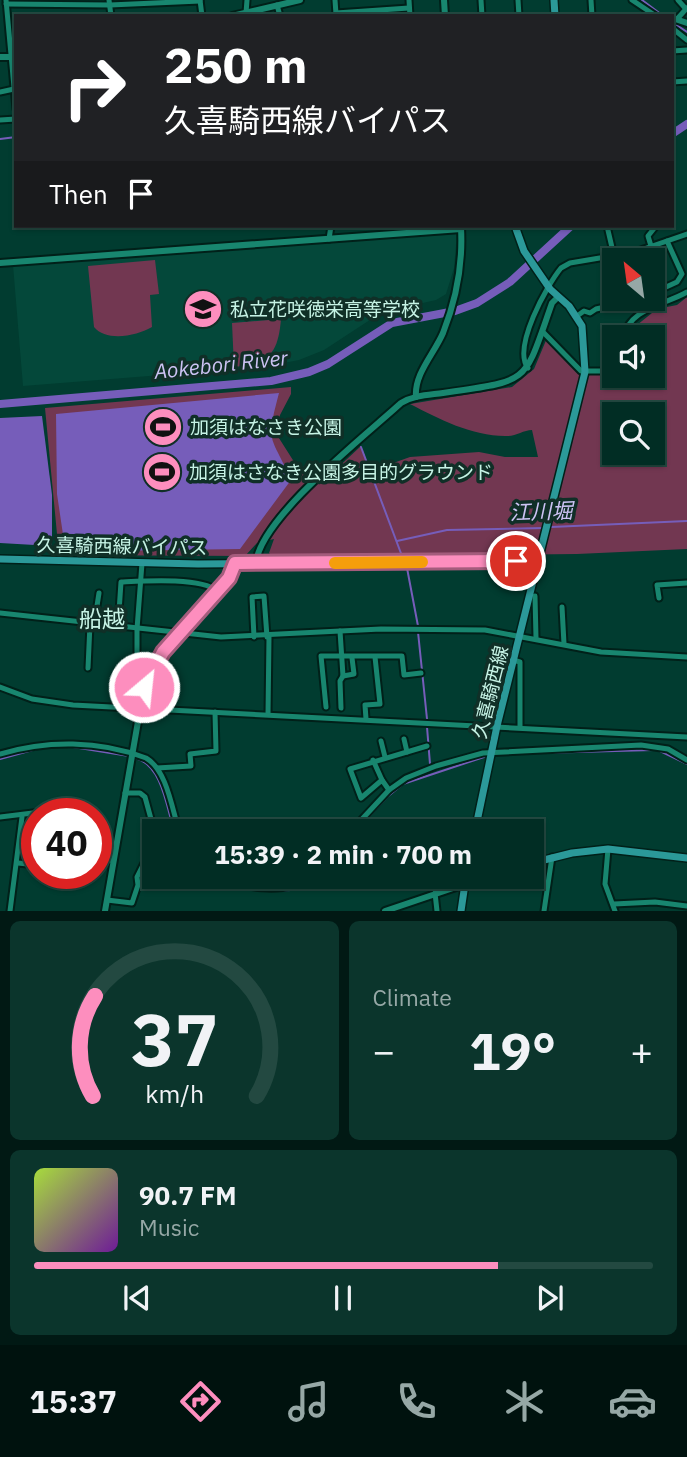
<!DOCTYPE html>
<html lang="en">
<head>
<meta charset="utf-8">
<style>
	:root { --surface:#012d24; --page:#0b352c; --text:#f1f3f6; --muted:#96a8a6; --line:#234941; --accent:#fd8ebe }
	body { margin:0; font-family:"IBM Plex Sans","Noto Sans JP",sans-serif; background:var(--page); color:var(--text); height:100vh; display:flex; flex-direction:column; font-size:26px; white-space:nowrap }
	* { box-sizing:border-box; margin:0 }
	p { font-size:23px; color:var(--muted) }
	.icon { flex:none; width:38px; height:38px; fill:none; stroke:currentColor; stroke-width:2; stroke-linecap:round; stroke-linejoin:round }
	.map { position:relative; height:911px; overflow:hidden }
	.drawer { display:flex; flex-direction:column; gap:10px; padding:10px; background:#011914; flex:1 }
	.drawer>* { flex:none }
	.guide { position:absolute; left:14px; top:14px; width:660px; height:214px; border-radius:0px; box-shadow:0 2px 5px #0004,0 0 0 2px var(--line); background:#202124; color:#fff; overflow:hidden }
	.needle { width:46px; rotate:331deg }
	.tools { position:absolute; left:602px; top:248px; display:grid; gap:14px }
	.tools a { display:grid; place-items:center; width:63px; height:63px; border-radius:0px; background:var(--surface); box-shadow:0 2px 5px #0004,0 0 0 2px var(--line); font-size:35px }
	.speed { position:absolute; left:21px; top:798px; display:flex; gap:14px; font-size:35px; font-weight:700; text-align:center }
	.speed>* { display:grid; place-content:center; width:91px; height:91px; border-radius:50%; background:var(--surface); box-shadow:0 2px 5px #0004,0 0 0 2px var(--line); line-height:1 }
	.speed .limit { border:10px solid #d22; background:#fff; color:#111 }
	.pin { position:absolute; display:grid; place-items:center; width:60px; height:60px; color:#fff; margin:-30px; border:4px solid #fff; border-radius:50%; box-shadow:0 2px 7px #0007 }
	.me { position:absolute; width:77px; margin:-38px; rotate:28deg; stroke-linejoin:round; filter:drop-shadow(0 0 5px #0008) }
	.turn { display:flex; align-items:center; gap:24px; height:147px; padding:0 35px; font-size:32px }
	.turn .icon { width:91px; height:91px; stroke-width:2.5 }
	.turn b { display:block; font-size:49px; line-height:60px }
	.then { display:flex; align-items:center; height:66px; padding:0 35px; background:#0003; gap:14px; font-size:26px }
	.big { font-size:52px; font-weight:700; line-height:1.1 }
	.drawer .card { flex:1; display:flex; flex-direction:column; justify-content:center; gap:10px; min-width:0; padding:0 24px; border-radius:10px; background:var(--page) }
	.drawer .dial { align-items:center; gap:0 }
	.dial svg { height:182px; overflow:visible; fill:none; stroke:var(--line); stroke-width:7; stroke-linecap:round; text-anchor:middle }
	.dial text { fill:var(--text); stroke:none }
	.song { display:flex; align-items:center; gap:21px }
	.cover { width:84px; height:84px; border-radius:10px; background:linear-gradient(135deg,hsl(80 70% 55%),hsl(280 70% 35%)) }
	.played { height:7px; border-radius:4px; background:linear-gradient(90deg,var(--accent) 75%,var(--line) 75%) }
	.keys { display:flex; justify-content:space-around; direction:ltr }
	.heat { display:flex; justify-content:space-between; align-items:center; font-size:38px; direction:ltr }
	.drawer .tiles { flex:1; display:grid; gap:10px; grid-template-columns:1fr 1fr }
	.card:last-child { grid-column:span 2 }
	.trip { position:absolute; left:142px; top:819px; width:402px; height:70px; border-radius:0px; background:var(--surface); box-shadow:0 2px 5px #0004,0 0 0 2px var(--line); font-weight:700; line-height:70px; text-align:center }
	.menu { display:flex; height:112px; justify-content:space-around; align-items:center; background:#00120e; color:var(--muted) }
	.menu .icon { width:49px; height:49px }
	.menu .selected { color:var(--accent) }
	.menu b { font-size:32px; color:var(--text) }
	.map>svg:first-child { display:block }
</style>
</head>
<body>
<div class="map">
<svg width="687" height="911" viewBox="0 0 687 911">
	<rect width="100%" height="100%" fill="#013c30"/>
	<polygon fill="#04483a" points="457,233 454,268 446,294 436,300 382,312 324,350 299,360 263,367 23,386 13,265"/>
	<g fill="#723751" fill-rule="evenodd">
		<path d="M155 260 159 294 150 295 152 327C137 336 106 342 94 327L88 266Z"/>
		<path d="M687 297V549L577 554 273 557 269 553 274 539 257 543 245 556 59 555 45 408 291 387V394L280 415 277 435 298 468 325 462 332 473 361 446 371 471 410 457 479 452 505 457H538L532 430C523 430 515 437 505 436 472 436 439 419 410 404L512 387 534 369 547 338 580 373H603L614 360V376H653V338H627V333L657 309 677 305ZM614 415H653V453H614Z"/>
		<path d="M281 319C278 354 269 363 234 367L232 323Z"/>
	</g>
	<g fill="#765dba">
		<path d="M279 393C265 446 271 433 291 480L240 549 107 551 65 548 57 494 56 414Z"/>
		<polygon points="42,416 52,495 52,546 0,543 0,418"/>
	</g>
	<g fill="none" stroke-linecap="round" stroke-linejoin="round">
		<g stroke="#765dba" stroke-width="2">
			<polyline points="642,0 662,15"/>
			<polyline points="672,22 687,32"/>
			<polyline points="0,139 16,137"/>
			<polyline points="361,447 402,556"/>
			<polyline points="551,527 687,521"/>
			<polyline points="397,541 447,530 545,528"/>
			<polyline points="407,568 418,626"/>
			<polyline points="418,632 427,719"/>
			<polyline points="427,727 430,764"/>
			<polyline points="73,747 129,756"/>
			<polyline points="660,751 687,764"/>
			<polyline points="538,753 654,750"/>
			<path d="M135 758C162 764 167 808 174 831"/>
			<polyline points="0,759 40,748"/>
			<polyline points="355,831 387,797 403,784 487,756"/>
			<polyline points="206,877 228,884"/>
			<polyline points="268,891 291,890 313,877"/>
		</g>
		<g stroke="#765dba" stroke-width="8">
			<polyline points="672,134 687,124"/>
			<polyline points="0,404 271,381 309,372 328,364 392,323 455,311 477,303 510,282 571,226"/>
		</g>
		<g stroke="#012019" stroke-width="9">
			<g id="minor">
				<polyline points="6,0 16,109"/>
				<polyline points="109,0 111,16"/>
				<polyline points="200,0 202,16"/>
				<polyline points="335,0 336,14"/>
				<polyline points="409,0 410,16"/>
				<polyline points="481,0 482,16"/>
				<polyline points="518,0 519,16"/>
				<polyline points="591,0 592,16"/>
				<polyline points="632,0 656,16"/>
				<polyline points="678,0 686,9"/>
				<polyline points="6,4 110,5 200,1"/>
				<polyline points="277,5 280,16"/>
				<polyline points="246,13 247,0"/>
				<polyline points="336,13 409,8"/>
				<polyline points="678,18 687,8"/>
				<polyline points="672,28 687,40"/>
				<polyline points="672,51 687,50"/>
				<polyline points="672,82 687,81"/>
				<polyline points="0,92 14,89"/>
				<polyline points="0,120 16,119"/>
				<polyline points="607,226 614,256"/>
				<polyline points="329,239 331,226"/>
				<polyline points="651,246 648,236 656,226"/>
				<polyline points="653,293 677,282 682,274 667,241"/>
				<polyline points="577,316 584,311 590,313 596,309 640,299"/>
				<polyline points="544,333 581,371 602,371 614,357"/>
				<path d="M624 338C627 309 667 304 687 292"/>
				<path d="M528 368C512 348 547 285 561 268L570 263 635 252 687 234"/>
				<polyline points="535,596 536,638"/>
				<polyline points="659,598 657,585 687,583"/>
				<polyline points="562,607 564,644"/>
				<polyline points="0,613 221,637 381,629 485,630 601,652 687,657"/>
				<polyline points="94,625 99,593"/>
				<path d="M118 627 121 582C143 581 201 577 217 591"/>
				<polyline points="340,631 343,676 340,681 341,708"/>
				<polyline points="254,637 252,597 264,596 267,637"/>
				<polyline points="513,660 520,662 520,727"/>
				<polyline points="88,668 90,624"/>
				<polyline points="343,676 354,674 352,658"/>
				<polyline points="0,687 32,699 73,705 687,737"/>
				<polyline points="142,696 137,694 137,629 142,563"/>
				<polyline points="326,707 321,656 402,656 404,675 421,673"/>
				<polyline points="268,714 269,637"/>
				<polyline points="366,719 365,705 380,704 375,657"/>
				<polyline points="404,739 407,752"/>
				<polyline points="381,741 385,757"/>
				<path d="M0 754C47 740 99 740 146 758 167 770 172 809 179 831"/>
				<polyline points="373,760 382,780"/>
				<polyline points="157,768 191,766 190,754 216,751 215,712"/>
				<polyline points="389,790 382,780 361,798 350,769 427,746"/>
				<polyline points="0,817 49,811"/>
				<polyline points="351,831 389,790 406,778 436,766 483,753 641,745 668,749 687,760"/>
				<polyline points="608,849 605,884 615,911"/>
				<polyline points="18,863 37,865"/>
				<polyline points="96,865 114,859"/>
				<path d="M213 877C241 886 284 897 309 877"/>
				<polyline points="435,893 437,911"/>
				<polyline points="107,900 132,903 138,885 137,877 150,851 154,830 145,797 140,793 125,793"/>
				<polyline points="614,904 655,902 687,906"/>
				<polyline points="10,911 22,817"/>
				<polyline points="544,911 552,857"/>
			</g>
		</g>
		<g stroke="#012019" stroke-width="10">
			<g id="tertiary">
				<polyline points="444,0 445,16"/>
				<polyline points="232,16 300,0"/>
				<polyline points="672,18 687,23"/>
				<polyline points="0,57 16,57"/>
				<polyline points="0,263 461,229"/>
				<path d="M416 397C414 374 434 354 443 333 456 300 463 264 461 228"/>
				<path d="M256 563C260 518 366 435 401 403 414 395 429 395 443 393 532 380 523 385 552 303L558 297"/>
				<polyline points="105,911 144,687 163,652 229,578 235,563"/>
				<polyline points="385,911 465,884"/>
			</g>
		</g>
		<g stroke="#012019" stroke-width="10">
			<g id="secondary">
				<polyline points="554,0 555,16"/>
				<polyline points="0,559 198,564 539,561"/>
				<polyline points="475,831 497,726 585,372 582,326 569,306 550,289 524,251 515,226"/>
				<polyline points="532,863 572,853 608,849 687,858"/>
				<polyline points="465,884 488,877"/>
				<polyline points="461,911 466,877"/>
			</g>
		</g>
		<use href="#minor" stroke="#18866f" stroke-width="5"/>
		<use href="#tertiary" stroke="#18866f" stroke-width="6"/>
		<use href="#secondary" stroke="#2b9999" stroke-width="7"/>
	</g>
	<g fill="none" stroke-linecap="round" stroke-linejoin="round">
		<g stroke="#a45c7c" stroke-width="18">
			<polyline id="route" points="144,687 163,652 229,578 235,563 516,561"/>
		</g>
		<use href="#route" stroke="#fd8ebe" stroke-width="12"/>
		<polyline stroke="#f59e0b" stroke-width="12" points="335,563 422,562"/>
	</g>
	<defs>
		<g id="school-disc" transform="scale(2.0125)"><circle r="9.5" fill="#fd8ebe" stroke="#102f27"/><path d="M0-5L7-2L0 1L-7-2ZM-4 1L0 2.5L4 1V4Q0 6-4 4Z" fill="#111"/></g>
		<g id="stadium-disc" transform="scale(2.0125)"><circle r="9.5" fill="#fd8ebe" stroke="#102f27"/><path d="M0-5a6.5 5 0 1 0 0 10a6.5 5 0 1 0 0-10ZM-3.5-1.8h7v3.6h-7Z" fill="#111"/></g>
	</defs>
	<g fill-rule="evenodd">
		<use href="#school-disc" x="203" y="309"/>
		<use href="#stadium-disc" x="163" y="427"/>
		<use href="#stadium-disc" x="162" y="472"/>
	</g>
	<g text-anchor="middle" stroke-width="7" stroke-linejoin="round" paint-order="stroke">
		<g font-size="19" fill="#c6f3e5" stroke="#102f27" text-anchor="start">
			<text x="230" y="316">私立花咲徳栄高等学校</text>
			<text x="190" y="434">加須はなさき公園</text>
			<text x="189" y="479">加須はさなき公園多目的グラウンド</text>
		</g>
		<g font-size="19" fill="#c6f3e5" stroke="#102f27">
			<text transform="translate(122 546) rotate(1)" y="7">久喜騎西線バイパス</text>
			<text transform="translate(490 692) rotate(-76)" y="7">久喜騎西線</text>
		</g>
		<g font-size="21" font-style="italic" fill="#cdc3f4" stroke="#102f27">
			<text transform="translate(221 365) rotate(-6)" y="7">Aokebori River</text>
			<text transform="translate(541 512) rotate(-2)" y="7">江川堀</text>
		</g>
		<g font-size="23" fill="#c6f3e5" stroke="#102f27">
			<text x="102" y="627">船越</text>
		</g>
	</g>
</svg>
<div class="tools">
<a><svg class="needle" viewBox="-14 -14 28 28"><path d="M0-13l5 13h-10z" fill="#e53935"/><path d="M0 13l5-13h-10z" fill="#96a8a6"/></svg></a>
<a><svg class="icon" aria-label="sound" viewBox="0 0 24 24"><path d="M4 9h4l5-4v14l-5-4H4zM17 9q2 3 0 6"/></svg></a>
<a><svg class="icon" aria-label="search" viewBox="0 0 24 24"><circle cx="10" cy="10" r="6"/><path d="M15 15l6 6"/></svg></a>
</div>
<div class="speed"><div class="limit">40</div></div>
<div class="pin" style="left:516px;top:561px;background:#d93025"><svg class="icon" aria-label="arrive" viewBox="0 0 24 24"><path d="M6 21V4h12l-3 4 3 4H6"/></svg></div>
<svg class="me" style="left:144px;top:687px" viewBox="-20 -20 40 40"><circle r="17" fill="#fd8ebe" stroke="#fff" stroke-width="3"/><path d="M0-11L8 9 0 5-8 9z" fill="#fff"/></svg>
<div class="trip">15:39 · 2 min · 700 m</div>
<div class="guide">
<div class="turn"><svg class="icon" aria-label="right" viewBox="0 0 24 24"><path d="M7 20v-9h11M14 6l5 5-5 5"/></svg><div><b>250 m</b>久喜騎西線バイパス</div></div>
<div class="then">Then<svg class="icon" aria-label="arrive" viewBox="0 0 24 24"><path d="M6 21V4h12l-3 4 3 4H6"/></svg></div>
</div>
</div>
<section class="drawer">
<div class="tiles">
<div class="card dial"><svg viewBox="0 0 100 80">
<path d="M14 69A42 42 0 1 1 86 69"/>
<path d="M14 69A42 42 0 0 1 15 25" stroke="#fd8ebe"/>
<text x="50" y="56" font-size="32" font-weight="700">37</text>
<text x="50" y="72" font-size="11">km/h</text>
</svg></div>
<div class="card"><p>Climate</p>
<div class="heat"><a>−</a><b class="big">19°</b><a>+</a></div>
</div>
<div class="card">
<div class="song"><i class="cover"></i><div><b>90.7 FM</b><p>Music</p></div></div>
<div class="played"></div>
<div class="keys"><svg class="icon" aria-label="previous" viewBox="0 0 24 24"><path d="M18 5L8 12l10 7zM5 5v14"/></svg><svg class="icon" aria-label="pause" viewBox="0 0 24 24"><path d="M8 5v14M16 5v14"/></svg><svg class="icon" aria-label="next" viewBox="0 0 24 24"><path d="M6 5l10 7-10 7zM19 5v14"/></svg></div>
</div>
</div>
</section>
<nav class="menu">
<b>15:37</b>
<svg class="icon selected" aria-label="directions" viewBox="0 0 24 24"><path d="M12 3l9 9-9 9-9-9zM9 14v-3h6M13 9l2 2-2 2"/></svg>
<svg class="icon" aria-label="music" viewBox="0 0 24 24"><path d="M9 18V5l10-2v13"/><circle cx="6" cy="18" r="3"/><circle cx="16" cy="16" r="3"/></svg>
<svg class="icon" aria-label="phone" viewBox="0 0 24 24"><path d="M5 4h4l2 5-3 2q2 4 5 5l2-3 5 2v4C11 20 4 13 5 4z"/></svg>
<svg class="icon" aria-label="climate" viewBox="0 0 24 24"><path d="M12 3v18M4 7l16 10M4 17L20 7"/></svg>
<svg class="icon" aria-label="car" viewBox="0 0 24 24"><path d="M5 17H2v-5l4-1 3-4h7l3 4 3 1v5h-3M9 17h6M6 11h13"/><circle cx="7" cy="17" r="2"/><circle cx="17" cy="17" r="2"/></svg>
</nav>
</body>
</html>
